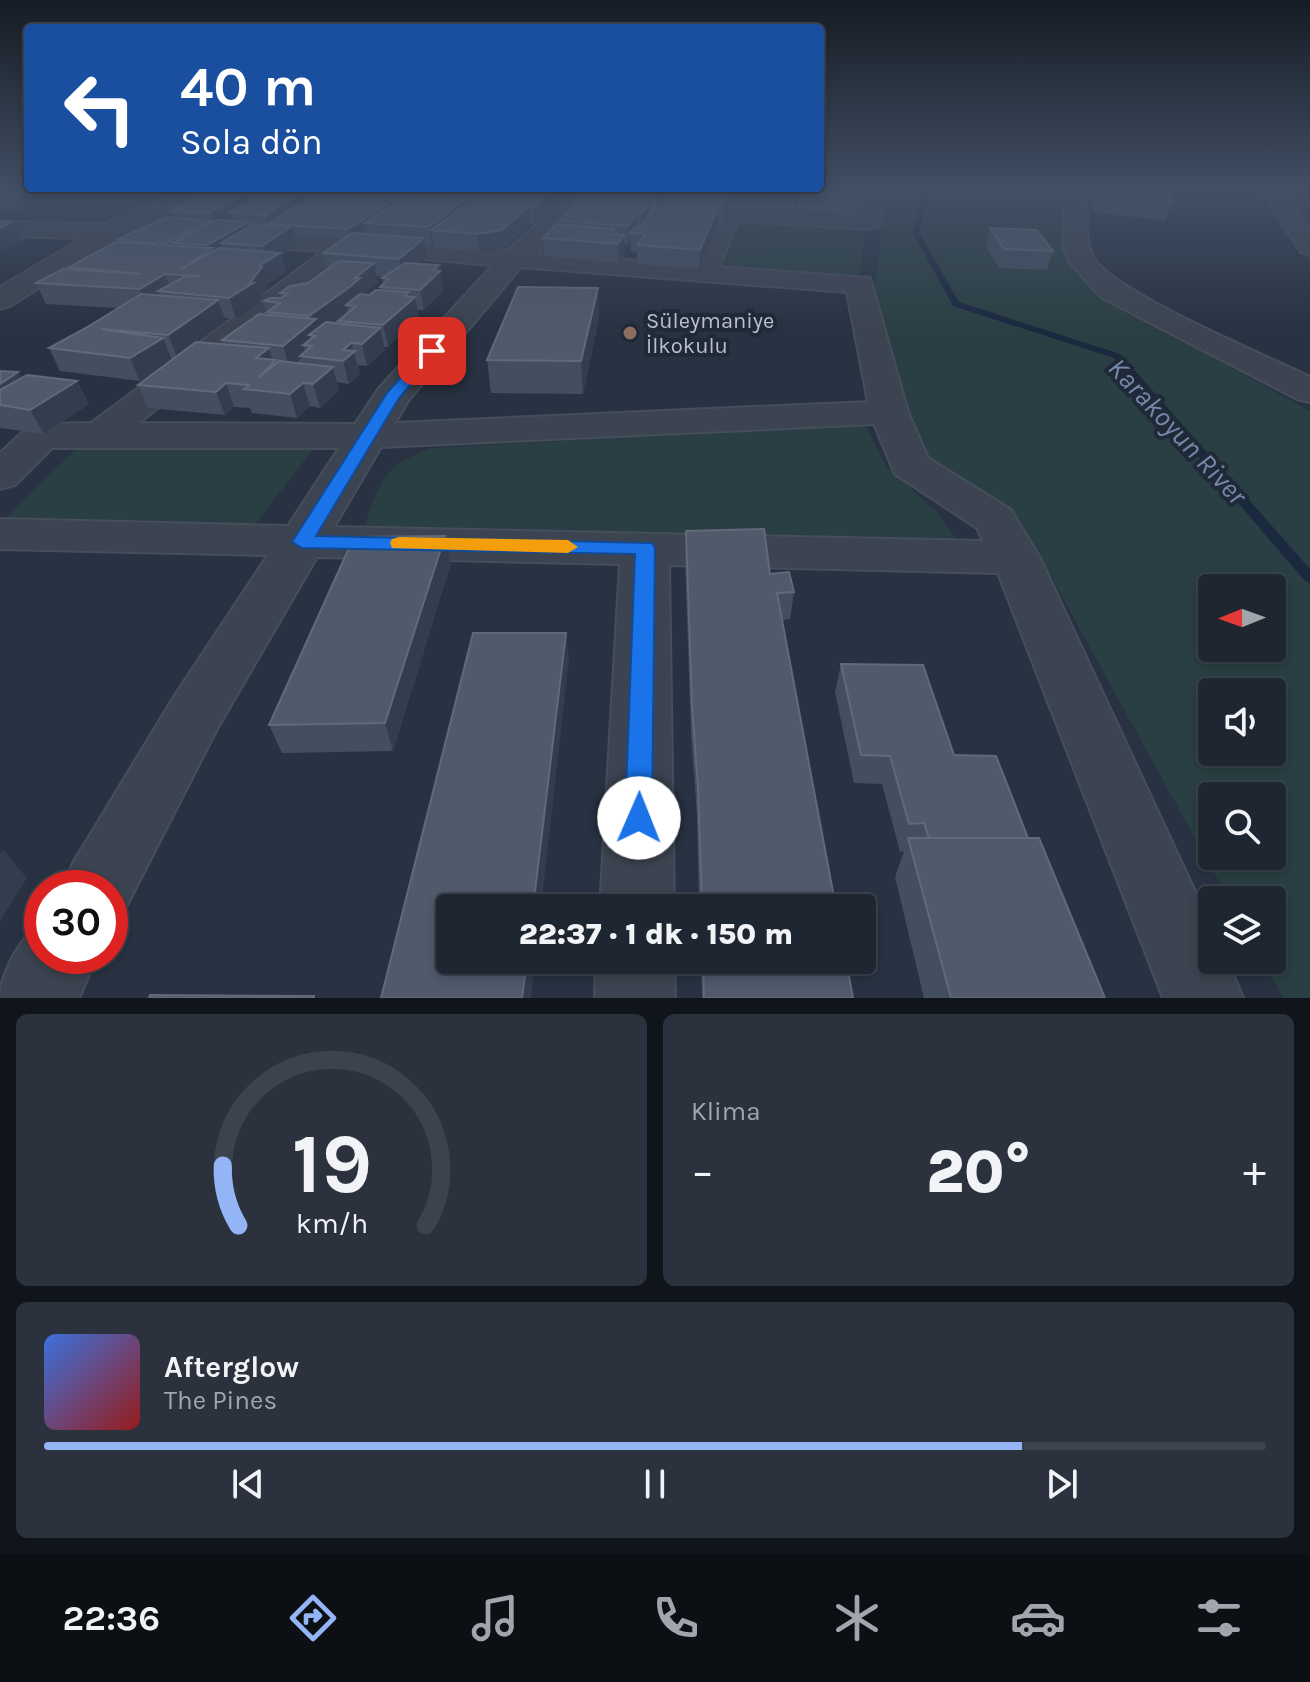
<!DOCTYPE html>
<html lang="tr">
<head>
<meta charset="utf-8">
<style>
	:root { --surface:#1e2632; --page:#2b323e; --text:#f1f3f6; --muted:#a1a5ac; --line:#3c434d; --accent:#94b5f5 }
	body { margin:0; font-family:Karla,sans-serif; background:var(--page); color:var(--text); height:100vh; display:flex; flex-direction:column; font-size:30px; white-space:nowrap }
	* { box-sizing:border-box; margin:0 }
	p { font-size:26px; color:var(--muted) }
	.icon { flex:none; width:44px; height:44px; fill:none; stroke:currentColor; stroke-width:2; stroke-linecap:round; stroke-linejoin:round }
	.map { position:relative; height:998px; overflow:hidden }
	.drawer { display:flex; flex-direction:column; gap:16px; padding:16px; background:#10151c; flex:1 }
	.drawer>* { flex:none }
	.hud { position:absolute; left:24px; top:24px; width:800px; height:168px; border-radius:8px; box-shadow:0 4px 12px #0003,0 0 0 2px var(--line); background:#1a4fa0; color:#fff; overflow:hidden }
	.needle { width:52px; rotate:269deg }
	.fabs { position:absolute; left:1198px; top:574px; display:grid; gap:16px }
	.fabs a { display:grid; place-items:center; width:88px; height:88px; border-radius:8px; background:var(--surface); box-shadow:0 4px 12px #0003,0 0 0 2px var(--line); font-size:40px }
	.speed { position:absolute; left:24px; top:870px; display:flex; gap:16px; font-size:40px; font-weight:700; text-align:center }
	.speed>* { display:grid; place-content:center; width:104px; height:104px; border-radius:50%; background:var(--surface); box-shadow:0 4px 12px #0003,0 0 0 2px var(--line); line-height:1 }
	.speed .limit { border:12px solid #d22; background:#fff; color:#111 }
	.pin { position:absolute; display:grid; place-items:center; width:68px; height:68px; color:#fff; margin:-34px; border-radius:16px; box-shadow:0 4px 12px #0006 }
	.me { position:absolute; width:88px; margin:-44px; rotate:1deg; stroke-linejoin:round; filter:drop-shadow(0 0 6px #0008) }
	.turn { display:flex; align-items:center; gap:28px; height:168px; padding:0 24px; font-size:36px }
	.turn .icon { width:104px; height:104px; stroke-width:2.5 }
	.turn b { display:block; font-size:56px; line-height:68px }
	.big { font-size:60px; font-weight:800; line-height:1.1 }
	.drawer .card { flex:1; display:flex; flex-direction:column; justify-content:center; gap:12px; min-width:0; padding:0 28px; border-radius:12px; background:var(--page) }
	.drawer .dial { align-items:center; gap:0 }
	.dial svg { height:208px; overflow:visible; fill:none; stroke:var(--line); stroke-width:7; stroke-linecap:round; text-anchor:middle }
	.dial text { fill:var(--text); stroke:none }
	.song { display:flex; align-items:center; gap:24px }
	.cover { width:96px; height:96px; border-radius:12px; background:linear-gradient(135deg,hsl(220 70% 55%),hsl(0 70% 35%)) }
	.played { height:8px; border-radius:4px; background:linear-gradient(90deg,var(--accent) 80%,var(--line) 80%) }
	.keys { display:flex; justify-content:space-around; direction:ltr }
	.heat { display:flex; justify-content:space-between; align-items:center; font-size:44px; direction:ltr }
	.drawer .tiles { flex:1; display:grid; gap:16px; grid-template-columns:1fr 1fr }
	.card:last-child { grid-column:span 2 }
	.trip { position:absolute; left:436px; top:894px; width:440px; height:80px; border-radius:8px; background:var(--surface); box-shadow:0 4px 12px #0003,0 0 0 2px var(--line); font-weight:800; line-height:80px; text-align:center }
	.tabs { display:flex; height:128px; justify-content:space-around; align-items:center; background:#0c0f14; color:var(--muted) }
	.tabs .icon { width:56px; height:56px }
	.tabs .current { color:var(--accent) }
	.tabs b { font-size:36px; color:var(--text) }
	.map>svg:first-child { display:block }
</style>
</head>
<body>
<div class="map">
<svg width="1310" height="998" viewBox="0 0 1310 998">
	<rect width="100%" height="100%" fill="#283242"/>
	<g fill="#2a3f43" fill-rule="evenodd">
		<path d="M882 190H1066L1068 259 1103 297 1310 411V998H1283L1262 960H1272V900H1229L1017 515 933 465 895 385 874 291 884 214ZM1212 588H1272V648H1212ZM1212 692H1272V752H1212ZM1212 796H1272V856H1212Z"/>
		<polygon points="738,219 867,226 858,280 712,269"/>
		<path d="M865 424 886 466 936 511 957 541 363 529C382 481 379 468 431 448Z"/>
		<polygon points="82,443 314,448 256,523 4,520"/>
	</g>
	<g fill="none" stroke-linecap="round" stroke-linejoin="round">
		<polygon fill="#1a2840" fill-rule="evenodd" points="924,190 930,190 919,233 959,302 1120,354 1310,569 1310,583 1305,581 1114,358 953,306 913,233"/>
		<g stroke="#464d5b" stroke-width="4">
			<g id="minor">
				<path d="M185 190H213L210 195 143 225 343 237 421 190H447L444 195 374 240 508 250 576 190H599L536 253 693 265 729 190H751L743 208 858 214 860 190H882L881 222 877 227 869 229 738 221 719 267 870 278 908 412 928 458 1011 510 1040 558 1212 928V960H1227L1243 998H1163L998 573 669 565 674 908H600L620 564 317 557 217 729 123 913 110 919V888H62L73 863 175 695 268 555 0 549V519L288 526 339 448H52L15 485 0 489V453L27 428 41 424 91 423 323 251 116 239 10 306 0 309V287L83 238 0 236V222L106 224ZM353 253 493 265 379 388 355 424 139 423ZM521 267 847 292 868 402 395 423 408 401ZM874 424 895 474 977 528 983 541 334 527 381 447Z"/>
				<path d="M1065 190H1087C1088 210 1083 239 1094 258 1113 292 1267 356 1310 377V402L1297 399 1101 297 1069 262 1063 244Z"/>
				<polygon points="1261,190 1283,190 1310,229 1310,255 1301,252"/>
				<path d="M42 925V956H97L79 998H0C0 976 21 933 42 925Z"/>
				<polygon points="596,960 674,960 675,998 595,998"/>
			</g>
		</g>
		<use href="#minor" fill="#3c4451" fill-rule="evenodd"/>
	</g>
	<g fill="#434e5f" fill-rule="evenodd">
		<polygon points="0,190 54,190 55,191 17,211 0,211"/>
		<path d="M233 190H339L332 194 346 195 354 190H576L564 200H557L535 224H531L504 248 480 252 434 248V244L432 246 425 245 427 257 419 264 439 265 443 291 424 310H417L419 318 388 347H384L385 350 367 366 358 365 360 374 349 384 337 382 339 390 320 408 310 406 297 418 252 413 250 408 234 407 225 415 148 408 138 385 166 364 140 381 60 371 49 348 118 308 46 304 36 283 70 270 69 267 119 242 118 239 172 217 170 211 234 193ZM366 228 367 234H358ZM294 234 345 238 323 253 327 269 308 283 280 293 282 298 264 301 268 315 222 340 224 344 197 342 226 321 224 318 236 319 259 303 258 301 268 287 267 284 286 273 281 255 297 244ZM377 276 384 277 382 278 383 284 380 287V290L369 295 364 294 378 283Z"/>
		<polygon points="590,190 731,190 727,202 727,212 723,223 718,223 699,269 637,264 637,252 631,251 631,240 628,244 624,244 625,254 619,263 544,256 543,238 560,224 560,221"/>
		<polygon points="736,190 859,197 856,214 797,210 798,197 794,210 735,206"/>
		<polygon points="1093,190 1164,190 1172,203 1165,221 1092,212"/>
		<polygon points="1198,190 1246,190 1244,194"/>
		<polygon points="990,228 1053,251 1047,270 999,268 986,247"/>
		<polygon points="599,318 583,394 491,393 487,360"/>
		<polygon points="0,371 21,378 77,381 89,404 44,434 0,428"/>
		<polygon points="686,531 770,574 794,592 790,619 782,620 836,908 699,908 697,815 691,734 685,558"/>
		<polygon points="451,563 393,751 282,753 269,725"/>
		<polygon points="841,664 954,755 1028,838 1105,998 924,998 895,877 904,851 900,852 882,784 854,783 835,692"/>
		<polygon points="701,960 846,960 853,998 702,998"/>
	</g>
	<g fill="#333d4f">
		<polygon points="7,190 54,190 55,191 17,211"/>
		<polygon points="322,190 339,190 315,204 312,195"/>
		<polygon points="409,190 423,190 364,223 366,228 351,239 348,229"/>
		<polygon points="476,190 503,190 431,230 434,244 432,246 429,227"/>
		<polygon points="550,190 556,190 557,200 535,224 534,207"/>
		<polygon points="564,190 576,190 564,200"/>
		<polygon points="663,190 670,190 670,197 664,202 664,205 655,220 655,202"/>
		<polygon points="729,190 731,190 727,202 727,212 723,223 724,205"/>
		<polygon points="797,190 800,190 794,210 796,193"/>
		<polygon points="246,193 251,210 229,213 231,221 173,243 179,259 162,245 212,221 209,213"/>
		<polygon points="302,193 306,209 268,224 265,215"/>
		<polygon points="649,202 650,219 642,232 641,214"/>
		<polygon points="719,205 718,223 699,269 700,250"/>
		<polygon points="529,206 531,224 504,248 480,252 477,234"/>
		<polygon points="636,214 636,232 630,233 631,240 628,244 628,226"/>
		<polygon points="13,221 22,240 0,251 0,228"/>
		<polygon points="249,222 254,240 221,243 226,257 181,269 209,251 207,245"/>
		<polygon points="292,226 297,244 281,255 286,273 267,284 268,287 258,301 259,303 236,319 229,298 250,283 259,266 267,262 262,246"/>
		<polygon points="624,235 625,254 619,263 618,244"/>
		<polygon points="424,238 427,257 403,278 399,259"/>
		<polygon points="374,263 378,283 364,294 355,306 346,305 348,313 320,333 314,336 309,335 312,346 303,345 306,355 300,356 301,359 290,369 283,346 311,324 309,316"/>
		<polygon points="439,265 443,291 424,310 420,290 433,270"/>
		<polygon points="165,274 173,293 158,291 162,301 148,310 140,289"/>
		<polygon points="598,288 599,318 583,394 581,361"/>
		<polygon points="409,292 411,300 415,297 419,318 388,347 383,325 405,296"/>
		<polygon points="218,300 226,321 177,357 168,335"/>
		<polygon points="380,328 385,350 367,366 362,344"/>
		<polygon points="163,338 172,360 140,381 130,358"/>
		<polygon points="351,343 360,374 349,384 343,361 343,350"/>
		<polygon points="269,348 273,363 276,360 283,383 274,393 256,358"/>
		<polygon points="333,367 339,390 320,408 313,384"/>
		<polygon points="18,372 30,395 0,405 0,384"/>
		<polygon points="77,381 89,404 44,434 30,410"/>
		<polygon points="226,383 234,407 225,415 216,392"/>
		<polygon points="303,383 310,406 297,418 290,394"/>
		<polygon points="445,536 451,563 393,751 385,723"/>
		<polygon points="566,633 569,660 541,908 533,908"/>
		<polygon points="3,850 27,878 0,921 0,854"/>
		<polygon points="527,960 535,960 531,998 522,998"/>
	</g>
	<g fill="#505a6b" stroke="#606a7a" stroke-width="2">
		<polygon points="233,190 322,190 312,195 302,194 302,193"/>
		<polygon points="354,190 409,190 348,229 268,224 319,193 346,195"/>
		<polygon points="418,190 476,190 429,227 364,223"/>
		<polygon points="488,190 550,190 534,207 529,206 502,230 477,234 431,230"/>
		<polygon points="590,190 663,190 655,202 649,202 641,214 636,214 628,226 560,221"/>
		<polygon points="677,190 729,190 727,195 675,192"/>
		<polygon points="745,190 797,190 796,193"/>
		<polygon points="799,190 859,190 859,197 799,193"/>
		<polygon points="1098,190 1164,190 1165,192 1169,193 1172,203 1098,195"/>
		<polygon points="209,191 246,193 209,213 170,211"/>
		<polygon points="267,191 302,193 265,215 229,213"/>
		<polygon points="670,192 728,195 724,205 719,205 700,250 637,245 645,234 630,233 636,226 641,226 656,204 706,207 708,205 664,202"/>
		<polygon points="168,217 212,221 162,245 213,248 181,269 219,248 280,253 259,266 262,267 250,283 253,283 229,298 158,291 184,277 200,276 165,274 140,289 36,283 63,269 141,274 69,267 116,242 156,244 118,239"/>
		<polygon points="217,220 249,222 207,245 173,243"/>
		<polygon points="0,221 13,221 0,228"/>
		<polygon points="253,224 292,226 262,246 221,243"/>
		<polygon points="556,224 614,229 610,234 624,235 618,244 543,238"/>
		<polygon points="990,228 1037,230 1053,251 1004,249"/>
		<polygon points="352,233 424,238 399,259 323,253"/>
		<polygon points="339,261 374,263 355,278 360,278 351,286 309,316 267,312 280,303 264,301 270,298 281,298 288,293 280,293 290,286 308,283"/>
		<polygon points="405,263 439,265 433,270 440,271 420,290 380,287 389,279 382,278"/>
		<polygon points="518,287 598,288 581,361 487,360"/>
		<polygon points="376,290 409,292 405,296 415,297 383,325 338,321 356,306 346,305 360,294 369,295"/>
		<polygon points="141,294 218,300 168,335 101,329 163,338 130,358 49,348 86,328"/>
		<polygon points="259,314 316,319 283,346 222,340"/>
		<polygon points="326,322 380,328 362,344 351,343 343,350 355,351 343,361 300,356 312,346 303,345 315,336 309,335"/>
		<polygon points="196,342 269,348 256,358 276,360 258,378 279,361 333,367 313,384 303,383 290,394 244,389 249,385 226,383 216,392 138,385"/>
		<polygon points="0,371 18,372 0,384"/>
		<polygon points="27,375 77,381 30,410 0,405 0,390"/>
		<polygon points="764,529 770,574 789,572 794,592 777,593 836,908 702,908 698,787 692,706 686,531"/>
		<polygon points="445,536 385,723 269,725 354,537"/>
		<polygon points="473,633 566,633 533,908 450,908 450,960 527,960 522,998 381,998"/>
		<polygon points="841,664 923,665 954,755 996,756 1028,838 929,838 924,823 909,824 890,756 861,755"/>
		<polygon points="908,838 1039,838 1105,998 951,998"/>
		<polygon points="703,960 846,960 853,998 704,998"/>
		<polygon points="150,995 314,996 314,998 149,998"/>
	</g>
	<linearGradient id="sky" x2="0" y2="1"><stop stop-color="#161c24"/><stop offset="0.58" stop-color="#424f65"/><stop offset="1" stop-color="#424f65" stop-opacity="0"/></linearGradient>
	<rect width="1310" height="329" fill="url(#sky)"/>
	<polygon fill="#1a73e8" stroke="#114b97" stroke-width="2" points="432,347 439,351 399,398 316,536 652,543 655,548 652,818 648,827 639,831 629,827 625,818 635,554 302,548 292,542 387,393 427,348"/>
	<polygon fill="#f59e0b" points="399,537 568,540 578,547 568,553 392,548 390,543 392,539"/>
	<circle fill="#8d6e63" stroke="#202937" stroke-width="3" cx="630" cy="333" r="8"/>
	<g text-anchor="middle" stroke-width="8" stroke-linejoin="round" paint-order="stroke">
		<g font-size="22" fill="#b9bfcb" stroke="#202937" text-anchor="start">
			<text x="646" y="328">Süleymaniye<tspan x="646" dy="25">İlkokulu</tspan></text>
		</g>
		<g font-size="28" font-style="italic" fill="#7488a9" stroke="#202937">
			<text transform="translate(1178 431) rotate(47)" y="10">Karakoyun River</text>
		</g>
	</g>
</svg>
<div class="fabs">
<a><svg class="needle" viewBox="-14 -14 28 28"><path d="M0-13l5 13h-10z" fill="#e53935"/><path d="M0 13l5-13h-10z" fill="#a1a5ac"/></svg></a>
<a><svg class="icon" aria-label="sound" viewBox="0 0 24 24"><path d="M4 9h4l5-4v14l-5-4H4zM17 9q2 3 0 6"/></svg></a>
<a><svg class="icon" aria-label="search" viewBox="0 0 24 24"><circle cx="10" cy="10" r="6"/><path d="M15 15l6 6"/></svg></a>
<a><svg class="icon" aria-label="layers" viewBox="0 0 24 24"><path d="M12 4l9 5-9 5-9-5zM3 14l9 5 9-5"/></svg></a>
</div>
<div class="speed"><div class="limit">30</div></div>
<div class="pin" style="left:432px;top:351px;background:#d93025"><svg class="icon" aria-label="arrive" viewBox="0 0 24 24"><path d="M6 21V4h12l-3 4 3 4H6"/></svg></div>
<svg class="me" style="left:639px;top:818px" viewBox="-20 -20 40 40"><circle r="19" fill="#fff"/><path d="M0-13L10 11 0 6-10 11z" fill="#1a73e8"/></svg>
<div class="trip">22:37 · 1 dk · 150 m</div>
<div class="hud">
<div class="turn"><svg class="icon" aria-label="left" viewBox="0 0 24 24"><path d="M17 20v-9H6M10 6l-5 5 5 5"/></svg><div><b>40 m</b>Sola dön</div></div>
</div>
</div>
<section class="drawer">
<div class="tiles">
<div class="card dial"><svg viewBox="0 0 100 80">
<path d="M14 69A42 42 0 1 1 86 69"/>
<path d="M14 69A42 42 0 0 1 8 46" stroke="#94b5f5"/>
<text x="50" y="56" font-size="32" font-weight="700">19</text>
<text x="50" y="72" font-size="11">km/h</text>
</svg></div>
<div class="card"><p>Klima</p>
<div class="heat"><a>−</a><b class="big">20°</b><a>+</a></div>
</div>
<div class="card">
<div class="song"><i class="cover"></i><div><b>Afterglow</b><p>The Pines</p></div></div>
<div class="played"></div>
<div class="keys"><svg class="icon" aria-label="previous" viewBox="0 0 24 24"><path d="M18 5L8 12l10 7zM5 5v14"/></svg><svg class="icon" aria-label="pause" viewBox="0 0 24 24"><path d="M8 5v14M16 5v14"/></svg><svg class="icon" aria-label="next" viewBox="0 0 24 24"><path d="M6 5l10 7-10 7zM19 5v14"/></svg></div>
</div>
</div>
</section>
<nav class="tabs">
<b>22:36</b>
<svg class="icon current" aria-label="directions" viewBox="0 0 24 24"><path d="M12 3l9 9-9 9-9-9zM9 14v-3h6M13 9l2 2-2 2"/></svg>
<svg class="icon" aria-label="music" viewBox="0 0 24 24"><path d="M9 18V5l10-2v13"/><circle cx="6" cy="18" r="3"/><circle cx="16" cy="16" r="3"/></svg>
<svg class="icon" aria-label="phone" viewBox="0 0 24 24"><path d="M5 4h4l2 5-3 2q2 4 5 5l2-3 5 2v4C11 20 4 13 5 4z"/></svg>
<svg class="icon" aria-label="climate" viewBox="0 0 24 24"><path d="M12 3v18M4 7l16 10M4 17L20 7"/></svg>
<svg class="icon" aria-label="car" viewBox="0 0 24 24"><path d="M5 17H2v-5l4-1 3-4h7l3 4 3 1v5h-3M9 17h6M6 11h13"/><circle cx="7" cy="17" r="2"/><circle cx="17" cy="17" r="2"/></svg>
<svg class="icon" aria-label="filters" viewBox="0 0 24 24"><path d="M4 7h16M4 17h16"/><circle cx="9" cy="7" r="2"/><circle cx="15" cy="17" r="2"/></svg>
</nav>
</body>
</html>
